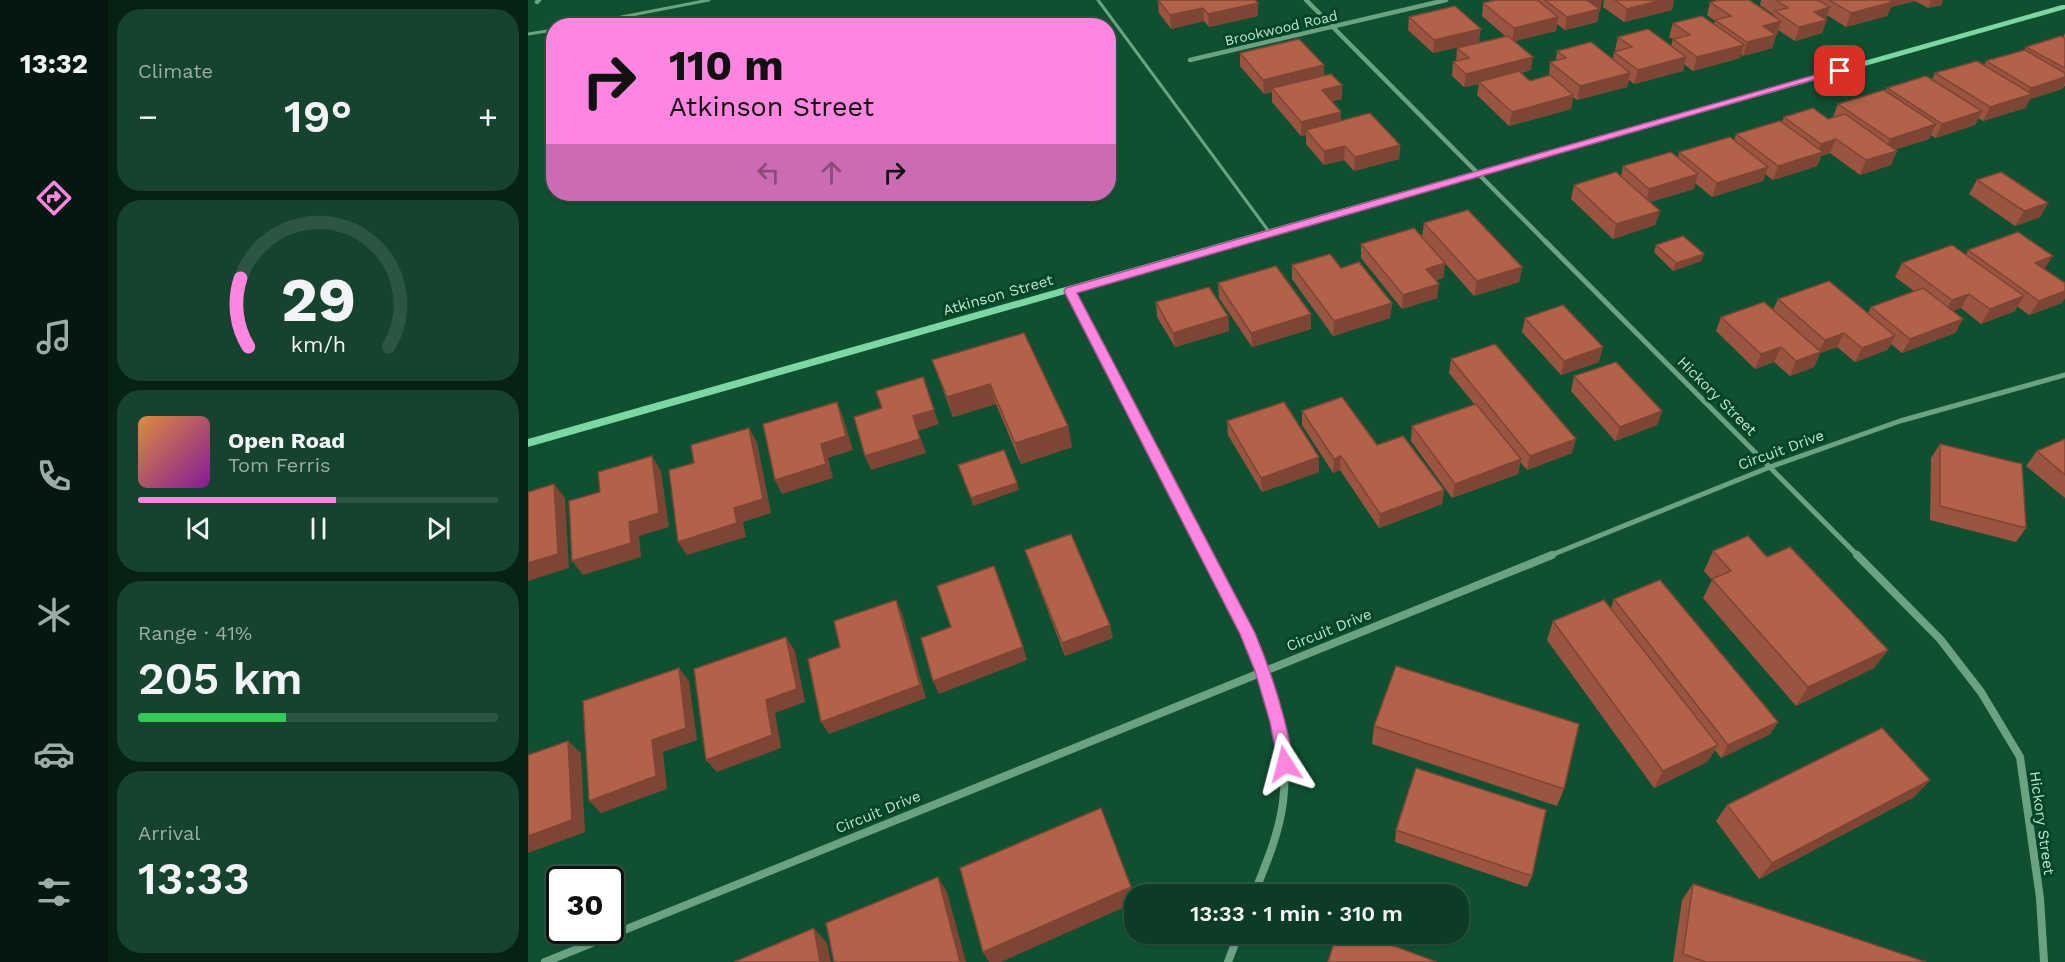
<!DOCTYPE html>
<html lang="en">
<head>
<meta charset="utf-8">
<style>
	:root { --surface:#0c3c25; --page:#15432d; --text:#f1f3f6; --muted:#9aada7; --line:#2c5642; --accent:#fe86e1 }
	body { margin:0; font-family:"Work Sans",sans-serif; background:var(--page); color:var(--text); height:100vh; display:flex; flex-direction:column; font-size:22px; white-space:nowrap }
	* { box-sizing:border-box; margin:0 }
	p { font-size:20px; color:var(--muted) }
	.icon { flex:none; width:33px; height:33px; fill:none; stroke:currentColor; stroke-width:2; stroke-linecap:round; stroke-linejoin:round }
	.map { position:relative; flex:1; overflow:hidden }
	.side { display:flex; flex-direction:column; gap:9px; padding:9px; background:#072114; width:420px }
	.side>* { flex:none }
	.top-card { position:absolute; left:18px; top:18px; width:570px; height:183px; border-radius:24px; box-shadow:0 2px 4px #0004,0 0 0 2px var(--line); background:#fe86e1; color:#111; overflow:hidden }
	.speed { position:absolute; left:18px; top:866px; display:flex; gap:12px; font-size:30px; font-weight:700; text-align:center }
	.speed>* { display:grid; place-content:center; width:78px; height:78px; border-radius:50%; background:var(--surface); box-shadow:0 2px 4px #0004,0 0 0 2px var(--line); line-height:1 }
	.speed .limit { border:3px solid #111; border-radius:9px; background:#fff; color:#111 }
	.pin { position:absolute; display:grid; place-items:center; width:51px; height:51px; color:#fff; margin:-26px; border-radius:12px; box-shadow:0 3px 9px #0006 }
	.me { position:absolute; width:66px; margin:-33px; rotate:351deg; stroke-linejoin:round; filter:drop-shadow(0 0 4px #0008) }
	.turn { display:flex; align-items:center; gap:21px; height:126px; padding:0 24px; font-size:27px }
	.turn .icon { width:78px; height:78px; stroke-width:2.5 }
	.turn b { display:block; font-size:42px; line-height:51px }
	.lanes { display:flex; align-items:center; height:57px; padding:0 24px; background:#0003; justify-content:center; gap:30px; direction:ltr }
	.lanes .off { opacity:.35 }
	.big { font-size:45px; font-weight:600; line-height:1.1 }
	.side .tile { flex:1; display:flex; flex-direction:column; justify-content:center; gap:9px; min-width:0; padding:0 21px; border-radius:24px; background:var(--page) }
	.side .dial { align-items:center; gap:0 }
	.dial svg { height:156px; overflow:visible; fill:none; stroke:var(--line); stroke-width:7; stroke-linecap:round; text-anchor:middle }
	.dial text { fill:var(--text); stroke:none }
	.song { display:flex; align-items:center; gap:18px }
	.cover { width:72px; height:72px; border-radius:9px; background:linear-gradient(135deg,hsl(30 70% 55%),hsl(290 70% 35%)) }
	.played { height:6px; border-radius:3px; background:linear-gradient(90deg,var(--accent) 55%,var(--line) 55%) }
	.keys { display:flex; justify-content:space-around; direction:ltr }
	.heat { display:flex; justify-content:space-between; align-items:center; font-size:33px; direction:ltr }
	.charge { height:9px; border-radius:4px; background:linear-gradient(90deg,#34c759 41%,var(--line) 0) }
	.trip { position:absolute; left:596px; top:884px; width:345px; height:60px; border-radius:24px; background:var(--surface); box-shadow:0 2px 4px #0004,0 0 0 2px var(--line); font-weight:600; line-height:60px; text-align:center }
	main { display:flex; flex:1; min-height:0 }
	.tabs { display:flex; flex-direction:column; width:108px; justify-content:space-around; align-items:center; background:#05180f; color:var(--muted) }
	.tabs .icon { width:42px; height:42px }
	.tabs .active { color:var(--accent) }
	.tabs b { font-size:27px; color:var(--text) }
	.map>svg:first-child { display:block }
</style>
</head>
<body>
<main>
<nav class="tabs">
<b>13:32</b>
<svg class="icon active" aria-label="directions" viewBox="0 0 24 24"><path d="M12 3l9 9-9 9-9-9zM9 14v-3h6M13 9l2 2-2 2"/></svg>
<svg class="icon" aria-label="music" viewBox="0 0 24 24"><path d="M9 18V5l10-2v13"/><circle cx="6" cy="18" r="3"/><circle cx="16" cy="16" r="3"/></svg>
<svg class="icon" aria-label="phone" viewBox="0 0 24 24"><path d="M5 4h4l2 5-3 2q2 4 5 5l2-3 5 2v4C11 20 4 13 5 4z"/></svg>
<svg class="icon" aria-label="climate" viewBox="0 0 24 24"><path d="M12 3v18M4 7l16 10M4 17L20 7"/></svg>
<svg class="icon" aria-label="car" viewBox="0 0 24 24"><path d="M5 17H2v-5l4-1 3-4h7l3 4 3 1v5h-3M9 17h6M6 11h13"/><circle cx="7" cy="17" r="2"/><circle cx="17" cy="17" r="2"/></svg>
<svg class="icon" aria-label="filters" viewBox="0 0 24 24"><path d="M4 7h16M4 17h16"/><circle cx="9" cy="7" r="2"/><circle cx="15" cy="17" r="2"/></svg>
</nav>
<section class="side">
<div class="tile"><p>Climate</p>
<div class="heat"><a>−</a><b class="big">19°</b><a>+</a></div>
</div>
<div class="tile dial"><svg viewBox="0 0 100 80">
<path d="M14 69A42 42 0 1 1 86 69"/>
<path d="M14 69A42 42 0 0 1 10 34" stroke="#fe86e1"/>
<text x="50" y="56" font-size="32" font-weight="700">29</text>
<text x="50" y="72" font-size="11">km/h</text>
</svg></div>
<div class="tile">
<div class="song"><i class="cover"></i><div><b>Open Road</b><p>Tom Ferris</p></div></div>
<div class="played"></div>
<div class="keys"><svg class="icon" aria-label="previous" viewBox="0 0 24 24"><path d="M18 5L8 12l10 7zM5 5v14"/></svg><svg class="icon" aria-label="pause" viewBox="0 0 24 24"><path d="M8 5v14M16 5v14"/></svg><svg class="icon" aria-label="next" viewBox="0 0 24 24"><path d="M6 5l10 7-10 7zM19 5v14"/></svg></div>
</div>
<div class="tile"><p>Range · 41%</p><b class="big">205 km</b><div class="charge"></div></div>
<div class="tile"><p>Arrival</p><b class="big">13:33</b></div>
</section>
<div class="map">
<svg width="1537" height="962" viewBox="0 0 1537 962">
	<rect width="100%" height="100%" fill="#105031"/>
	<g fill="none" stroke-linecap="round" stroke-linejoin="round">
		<g stroke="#6ba281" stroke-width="3">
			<polyline points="570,0 742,233"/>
			<polyline points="47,26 181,0"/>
			<polyline points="0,34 26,30"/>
		</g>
		<g stroke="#6ba281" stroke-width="4.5">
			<polyline points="778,0 1019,243"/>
			<polyline points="9,2 11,0"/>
			<polyline points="662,60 918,0"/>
		</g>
		<g stroke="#6ba281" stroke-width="5">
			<polyline points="1017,241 1330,556"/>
			<polyline points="542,291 680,556"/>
			<polyline points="1021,556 1242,467 1372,421 1537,375"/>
		</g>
		<g stroke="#6ba281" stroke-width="8">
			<path d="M679 555C719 631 766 713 755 802 751 834 738 864 726 894"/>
			<polyline points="1329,555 1412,639 1453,692 1492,757 1512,898 1516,962"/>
			<polyline points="17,962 1024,555"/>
			<polyline points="700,962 711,933"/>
		</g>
		<polygon fill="#7cd8a3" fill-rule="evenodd" points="1534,5 1537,5 1537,9 0,447 0,439"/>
	</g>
	<g fill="#9a5440">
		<polygon points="630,0 730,3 730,16 681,27 676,21 643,29 631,13"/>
		<polygon points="968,0 1074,0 1069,22 1037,30 1029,24 1028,31 986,41 1003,70 993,73 1002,81 1021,76 1022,62 1028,60 1029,51 1085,59 1086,52 1089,51 1087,50 1090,37 1143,46 1145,39 1141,37 1145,23 1186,24 1187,21 1179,15 1182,2 1245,16 1246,15 1232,5 1233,0 1416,0 1415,0 1413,5 1400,8 1387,1 1363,7 1359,16 1318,27 1299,15 1294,33 1267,41 1250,30 1244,48 1215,56 1213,54 1212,58 1165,71 1156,64 1155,71 1106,84 1101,80 1099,87 1049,100 1045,97 1043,109 981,126 949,95 951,84 936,87 924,76 925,62 928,62 929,48 977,36 954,16 955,3"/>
		<polygon points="1076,0 1146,0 1144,10 1096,22 1075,7"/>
		<polygon points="881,17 951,42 905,53 880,30"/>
		<polygon points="1537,33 1537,86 1536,86 1534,89 1502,99 1497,108 1455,121 1450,118 1447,125 1407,138 1403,135 1401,139 1368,149 1363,165 1332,175 1302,153 1293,156 1289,166 1245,180 1237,174 1235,181 1184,197 1167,183 1166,189 1122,202 1132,211 1127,225 1085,239 1043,199 1046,185 1093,177 1095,166 1150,158 1151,152 1206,141 1208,134 1254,122 1256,117 1300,119 1305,117 1310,104 1357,91 1359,88 1404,80 1407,73 1456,66 1458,61 1496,50 1498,47 1535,37"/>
		<polygon points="712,53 796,65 796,75 814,85 814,99 804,101 813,121 872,145 871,159 826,171 816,160 796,165 778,144 778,135 773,136 744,102 744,92 736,94 712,66"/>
		<polygon points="1449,180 1520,203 1512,217 1487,226 1441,194"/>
		<polygon points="896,223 994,267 991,282 946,296 894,237"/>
		<polygon points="833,244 917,263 915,278 908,280 909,298 874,309 833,258"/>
		<polygon points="1128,245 1176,254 1173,261 1145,271 1126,252"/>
		<polygon points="1440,250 1517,269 1537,283 1537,298 1534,303 1501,315 1489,306 1487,311 1453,324 1433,308 1425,311 1435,319 1427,333 1374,353 1363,344 1359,350 1327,362 1309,347 1292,353 1286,367 1262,376 1246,362 1227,369 1188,331 1193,317 1245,310 1250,299 1340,313 1343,307 1386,291 1367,277 1374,263 1438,255"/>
		<polygon points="764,265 813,268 864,303 862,318 805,336 764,279"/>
		<polygon points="690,283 783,314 783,329 724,347 691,298"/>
		<polygon points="628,302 700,316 701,331 647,347 629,317"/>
		<polygon points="997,318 1071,362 1033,375 994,332"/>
		<polygon points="496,333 540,426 544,447 493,464 468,404 425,417 404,360"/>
		<polygon points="923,359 1044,453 999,470 992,462 990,474 924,498 883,441 884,426 947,405 921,373"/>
		<polygon points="1046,376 1134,411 1129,425 1087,441 1043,391"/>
		<polygon points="774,411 849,445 916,490 914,504 851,528 812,470 805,473 774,425"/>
		<polygon points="699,421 791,472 734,492 700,435"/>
		<polygon points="1537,439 1537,498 1498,466 1509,451"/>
		<polygon points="1412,444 1498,528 1488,542 1402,520 1403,458"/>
		<polygon points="497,550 585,638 537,656 502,564"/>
		<polygon points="1185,551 1239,557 1360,650 1346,668 1268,706 1175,598 1184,580 1176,571"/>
		<polygon points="1086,599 1250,722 1242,734 1193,758 1187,750 1179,762 1126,788 1019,640 1025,621 1083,608"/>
		<polygon points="846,726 1036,789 1029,806 844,744"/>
		<polygon points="1402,780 1386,797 1231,879 1188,821 1199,805"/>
		<polygon points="868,830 1004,876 999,887 867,842"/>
		<polygon points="1165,884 1398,962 1145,962 1154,900"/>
	</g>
	<g fill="#7d4534">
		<polygon points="1062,0 1074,0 1069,22 1037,30 1039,17 1060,1"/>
		<polygon points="1134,0 1146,0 1144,10 1096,22 1099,9"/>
		<polygon points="1363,0 1388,0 1363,7 1359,16 1318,27 1323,13 1362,3"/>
		<polygon points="1403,0 1416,0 1415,0 1413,5 1400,8"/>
		<polygon points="730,3 730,16 681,27 680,14"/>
		<polygon points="1302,7 1297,21 1299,20 1294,33 1267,41 1271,27 1286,12"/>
		<polygon points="675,8 676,21 643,29 642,15"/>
		<polygon points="1030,17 1028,31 984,42 986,28"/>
		<polygon points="1253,21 1249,35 1235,26"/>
		<polygon points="953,29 951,42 905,53 906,40"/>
		<polygon points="1248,35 1244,48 1215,56 1219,42"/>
		<polygon points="1216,45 1212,58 1165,71 1169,57"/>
		<polygon points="1005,57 1003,70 952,83 951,82 951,84 936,87 938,74"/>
		<polygon points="1158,57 1155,71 1106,84 1110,70"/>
		<polygon points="796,65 796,79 744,88 744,92 736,94 735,80"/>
		<polygon points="1102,73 1099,87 1049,100 1052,86"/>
		<polygon points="1537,77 1537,83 1534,89 1502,99 1497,108 1455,121 1462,107 1498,96 1503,88"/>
		<polygon points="814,85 814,99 794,104 794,90"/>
		<polygon points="1045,95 1043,109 981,126 984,112"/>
		<polygon points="1454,111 1447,125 1407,138 1414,124"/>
		<polygon points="813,112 813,125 778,130 778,135 773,136 773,122"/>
		<polygon points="1408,124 1401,139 1356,153 1362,139"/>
		<polygon points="1308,139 1302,153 1293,156 1289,166 1245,180 1250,166 1289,154 1293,144"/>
		<polygon points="872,145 871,159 826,171 827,157"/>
		<polygon points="817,146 816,160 796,165 796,151"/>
		<polygon points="1369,151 1363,165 1332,175 1338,160"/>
		<polygon points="1240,167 1235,181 1184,197 1189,183"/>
		<polygon points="1170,174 1166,189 1118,203 1121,189"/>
		<polygon points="1520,203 1512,217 1487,226 1496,211"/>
		<polygon points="1132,211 1127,225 1085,239 1088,224"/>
		<polygon points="1176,254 1173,261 1145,271 1148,263"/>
		<polygon points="1525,256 1516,270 1507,263"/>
		<polygon points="917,263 915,278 897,283 898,269"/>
		<polygon points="994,267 991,282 946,296 949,281"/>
		<polygon points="911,284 909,298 874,309 875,295"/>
		<polygon points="1537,291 1537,298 1534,303 1501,315 1511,301"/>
		<polygon points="1441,294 1433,308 1416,314 1424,300"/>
		<polygon points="1496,296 1487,311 1453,324 1462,309"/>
		<polygon points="864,303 862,318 805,336 806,321"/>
		<polygon points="783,314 783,329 724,347 723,333"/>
		<polygon points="700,316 701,331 647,347 645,333"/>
		<polygon points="1435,319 1427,333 1374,353 1382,339"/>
		<polygon points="1316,333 1309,347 1292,353 1286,367 1262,376 1268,361 1290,353 1297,340"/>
		<polygon points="1367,336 1359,350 1327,362 1334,348"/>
		<polygon points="1075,347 1071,362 1033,375 1036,361"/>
		<polygon points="1253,347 1246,362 1227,369 1233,354"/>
		<polygon points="462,384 468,404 425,417 419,397"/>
		<polygon points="309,402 315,417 325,450 300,458 305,478 254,494 247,480 293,444"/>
		<polygon points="406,410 411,424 390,431 398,453 343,470 337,456 385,416"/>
		<polygon points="1134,411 1129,425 1087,441 1092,427"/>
		<polygon points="540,426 544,447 493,464 487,443"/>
		<polygon points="221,428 229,442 243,513 215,522 218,537 159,555 150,542 206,508"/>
		<polygon points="1048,439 1044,453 999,470 1002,456"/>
		<polygon points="124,456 133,471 141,527 111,536 113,557 55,575 44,561 101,522"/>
		<polygon points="813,456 812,470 805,473 806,459"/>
		<polygon points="791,457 791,472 734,492 733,478"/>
		<polygon points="993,459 990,474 924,498 927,484"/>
		<polygon points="489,483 491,490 445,506 443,498"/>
		<polygon points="26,484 37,498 41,568 0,581 0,563"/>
		<polygon points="916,490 914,504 851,528 852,514"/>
		<polygon points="368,600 374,613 398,698 301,734 293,722"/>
		<polygon points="582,625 585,638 537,656 534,643"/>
		<polygon points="258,637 267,651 277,702 247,713 253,748 189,772 178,760 238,700"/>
		<polygon points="495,647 499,660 411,694 405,681"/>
		<polygon points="1360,650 1346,668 1268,706 1280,687"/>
		<polygon points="151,668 161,681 169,740 135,752 139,789 73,813 61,801 124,740"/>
		<polygon points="1250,722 1242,734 1193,758 1200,745"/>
		<polygon points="40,741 53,753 57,832 0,853 0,836"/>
		<polygon points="1190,745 1179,762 1126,788 1135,771"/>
		<polygon points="1402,780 1386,797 1231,879 1244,863"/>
		<polygon points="410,877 419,892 438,962 432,962"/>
		<polygon points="603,887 606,899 606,903 473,962 461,962 455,952"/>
		<polygon points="286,928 299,943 303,962 292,962"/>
	</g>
	<g fill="#b3624a" stroke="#7d4534" stroke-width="1.5">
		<polygon points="630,0 727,0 730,3 680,14 675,8 642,15"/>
		<polygon points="968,0 1009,0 1030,17 986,28 955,3"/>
		<polygon points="1017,0 1062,0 1060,1 1072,9 1039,17"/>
		<polygon points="1087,0 1134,0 1099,9"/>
		<polygon points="1191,0 1221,0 1253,21 1235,26 1248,35 1219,42 1187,20 1203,16 1182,2"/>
		<polygon points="1248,0 1290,0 1302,7 1286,12 1299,20 1271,27 1247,11 1260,8"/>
		<polygon points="1301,0 1361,0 1365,2 1323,13"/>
		<polygon points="927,6 953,29 906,40 881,17"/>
		<polygon points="1174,16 1216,45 1169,57 1145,39 1162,35 1145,23"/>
		<polygon points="1120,29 1158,57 1110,70 1086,52 1104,47 1090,37"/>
		<polygon points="980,36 1005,57 938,74 925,62 941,58 929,48"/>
		<polygon points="1533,36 1537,39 1537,68 1498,47"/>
		<polygon points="771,39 796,65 735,80 712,53"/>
		<polygon points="1063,42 1102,73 1052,86 1022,62 1038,58 1029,51"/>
		<polygon points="1497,50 1537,73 1537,77 1503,88 1458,61"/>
		<polygon points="1449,61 1504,94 1462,107 1407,73"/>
		<polygon points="991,71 1002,81 1022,75 1045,95 984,112 951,82"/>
		<polygon points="803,74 814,85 794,90 813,112 773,122 744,88"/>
		<polygon points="1398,76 1454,111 1414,124 1359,88"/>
		<polygon points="1356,90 1408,124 1362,139 1310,104"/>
		<polygon points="1285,108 1300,119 1317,114 1369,151 1338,160 1308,139 1293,144 1256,117"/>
		<polygon points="842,113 872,145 827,157 817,146 796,151 778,130"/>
		<polygon points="1252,121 1295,152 1250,166 1208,134"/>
		<polygon points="1202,137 1240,167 1189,183 1151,152"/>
		<polygon points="1143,152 1170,174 1121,189 1095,166"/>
		<polygon points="1088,172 1132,211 1088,224 1046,185"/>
		<polygon points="1473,172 1520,203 1496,211 1449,180"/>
		<polygon points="940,210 994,267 949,281 896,223"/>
		<polygon points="886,228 917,263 898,269 911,284 875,295 833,244"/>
		<polygon points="1490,232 1525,256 1507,263 1537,283 1537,291 1511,301 1440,250"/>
		<polygon points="1155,236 1176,254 1148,263 1128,245"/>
		<polygon points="1424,245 1496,296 1462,309 1441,294 1424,300 1374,263"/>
		<polygon points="802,254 813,268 831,262 864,303 806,321 764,265"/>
		<polygon points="748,266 783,314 723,333 690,283"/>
		<polygon points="1301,281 1367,336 1334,348 1316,333 1297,340 1250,299"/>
		<polygon points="681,287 700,316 645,333 628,302"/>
		<polygon points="1395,288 1435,319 1382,339 1343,307"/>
		<polygon points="1236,302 1293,352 1268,361 1253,347 1233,354 1193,317"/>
		<polygon points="1035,305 1075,347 1036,361 997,318"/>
		<polygon points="496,333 540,426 487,443 462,384 419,397 404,360"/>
		<polygon points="967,344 1048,439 1002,456 923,359"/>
		<polygon points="1088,362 1134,411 1092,427 1046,376"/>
		<polygon points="395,377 406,410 385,416 392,439 337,456 326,417 354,408 348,391"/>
		<polygon points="814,397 849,445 875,436 916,490 852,514 813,456 806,459 774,411"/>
		<polygon points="309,402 318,436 293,444 298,464 247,480 235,424"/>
		<polygon points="756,402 791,457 733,478 699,421"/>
		<polygon points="948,404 993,459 927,484 884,426"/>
		<polygon points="221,428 235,499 206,508 209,523 150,542 141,470 166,463 163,445"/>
		<polygon points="1537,439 1537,475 1509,451"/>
		<polygon points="1412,444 1494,464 1498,528 1412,506"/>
		<polygon points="476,450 489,483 443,498 430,465"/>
		<polygon points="124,456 131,513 101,522 103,543 44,561 41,501 72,492 70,472"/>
		<polygon points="26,484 30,554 0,563 0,492"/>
		<polygon points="543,534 582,625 534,643 497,550"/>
		<polygon points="1220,536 1239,557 1262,547 1360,650 1280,687 1184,579 1203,571 1185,551"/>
		<polygon points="466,566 495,647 405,681 393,638 423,627 409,586"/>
		<polygon points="1132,580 1250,722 1200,745 1086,599"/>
		<polygon points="368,600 392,685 293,722 280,659 312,647 306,621"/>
		<polygon points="1076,600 1190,745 1135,771 1025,621"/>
		<polygon points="258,637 269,689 238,700 244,735 178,760 166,669"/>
		<polygon points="868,666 1051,724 1036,789 846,726"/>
		<polygon points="151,668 158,728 124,740 128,776 61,801 55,701"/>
		<polygon points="1354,728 1402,780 1244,863 1199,805"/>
		<polygon points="40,741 44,820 0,836 0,755"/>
		<polygon points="888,768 1018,810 1004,876 868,830"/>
		<polygon points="573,808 603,887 455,952 432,868"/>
		<polygon points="410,877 432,962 306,962 298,923"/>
		<polygon points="1165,884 1398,962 1178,962 1155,954"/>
		<polygon points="286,928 292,962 206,962"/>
		<polygon points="809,933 831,933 909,962 800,962"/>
	</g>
	<path fill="#fe86e1" stroke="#a55792" stroke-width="1.5" d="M1308 69 1316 71 549 293 727 633C745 676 758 718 766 764L763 769 757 771 751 769 742 722 727 671 712 634 536 291 538 288Z"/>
	<g text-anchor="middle" stroke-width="6" stroke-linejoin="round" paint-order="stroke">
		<g font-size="14" fill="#bfe5cd" stroke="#004527">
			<text transform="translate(753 28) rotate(-13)" y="5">Brookwood Road</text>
		</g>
		<g font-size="15" fill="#bfe5cd" stroke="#004527">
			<text transform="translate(470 295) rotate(-16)" y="5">Atkinson Street</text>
			<text transform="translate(1189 396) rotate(45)" y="5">Hickory Street</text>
			<text transform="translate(1253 450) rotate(-20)" y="5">Circuit Drive</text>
			<text transform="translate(801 630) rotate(-22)" y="5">Circuit Drive</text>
			<text transform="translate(350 812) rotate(-22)" y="5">Circuit Drive</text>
			<text transform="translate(1514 823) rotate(82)" y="5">Hickory Street</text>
		</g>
	</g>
</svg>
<div class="speed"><div class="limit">30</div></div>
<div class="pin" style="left:1312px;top:71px;background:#d93025"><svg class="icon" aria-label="arrive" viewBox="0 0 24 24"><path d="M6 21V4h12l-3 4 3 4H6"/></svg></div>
<svg class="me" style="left:757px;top:764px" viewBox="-20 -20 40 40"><path d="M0-17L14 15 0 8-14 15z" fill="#fe86e1" stroke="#fff" stroke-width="4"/></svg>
<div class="trip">13:33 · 1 min · 310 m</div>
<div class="top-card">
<div class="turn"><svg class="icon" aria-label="right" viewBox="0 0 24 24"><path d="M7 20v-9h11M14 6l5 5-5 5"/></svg><div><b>110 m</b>Atkinson Street</div></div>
<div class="lanes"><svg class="icon off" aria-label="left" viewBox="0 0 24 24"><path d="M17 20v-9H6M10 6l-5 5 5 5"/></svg><svg class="icon off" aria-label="ahead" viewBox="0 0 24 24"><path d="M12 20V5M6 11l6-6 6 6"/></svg><svg class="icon" aria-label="right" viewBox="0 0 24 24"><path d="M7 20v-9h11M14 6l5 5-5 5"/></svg></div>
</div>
</div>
</main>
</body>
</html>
